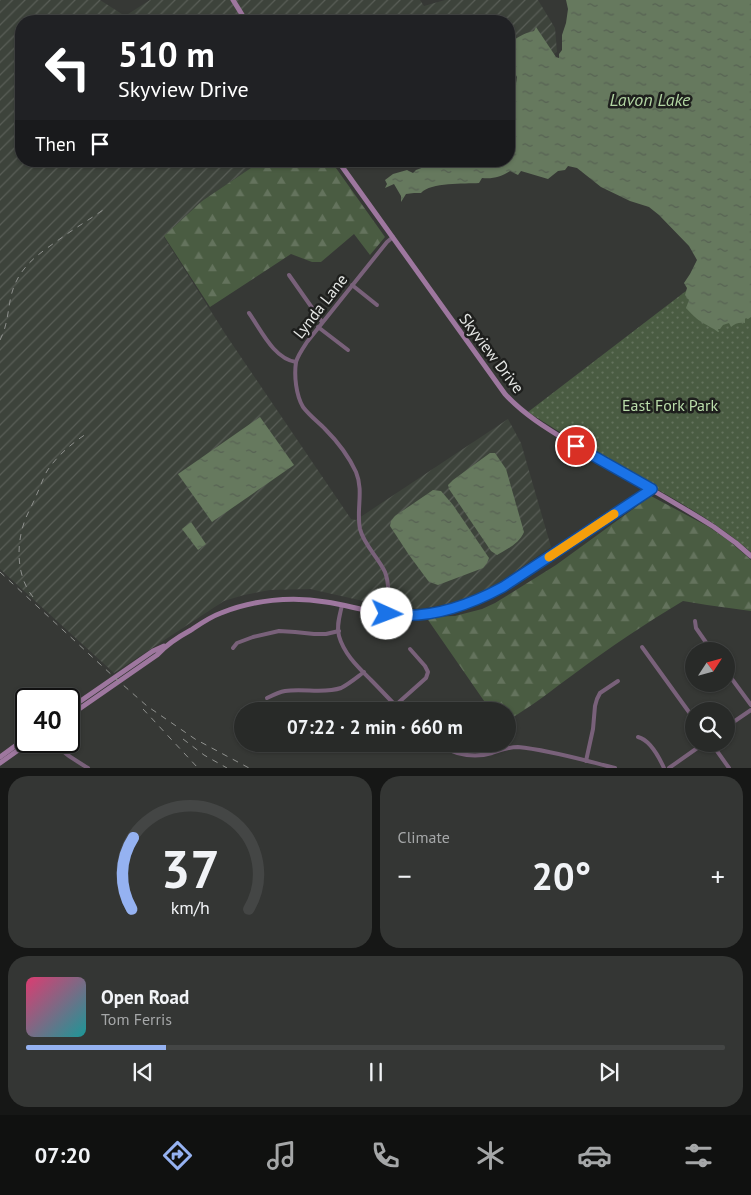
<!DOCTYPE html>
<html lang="en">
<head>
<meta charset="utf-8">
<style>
	:root { --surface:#282a28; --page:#343634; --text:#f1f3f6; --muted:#a5a7a8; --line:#444645; --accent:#95b2f1 }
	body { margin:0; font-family:"PT Sans",sans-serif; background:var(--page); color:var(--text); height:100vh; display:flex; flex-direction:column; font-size:19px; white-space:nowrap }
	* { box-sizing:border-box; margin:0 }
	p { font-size:16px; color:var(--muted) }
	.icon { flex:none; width:28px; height:28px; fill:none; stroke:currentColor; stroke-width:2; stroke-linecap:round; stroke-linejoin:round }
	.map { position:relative; height:768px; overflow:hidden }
	.details { display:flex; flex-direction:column; gap:8px; padding:8px; background:#161716; flex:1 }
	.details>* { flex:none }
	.banner { position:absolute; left:15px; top:15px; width:500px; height:152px; border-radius:20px; box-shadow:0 1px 4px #0004,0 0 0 1px var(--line); background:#202124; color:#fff; overflow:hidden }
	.needle { width:32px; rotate:54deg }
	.tools { position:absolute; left:685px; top:642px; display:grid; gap:10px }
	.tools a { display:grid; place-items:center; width:50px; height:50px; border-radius:50%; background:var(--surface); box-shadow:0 1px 4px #0004,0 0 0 1px var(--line); font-size:25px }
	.speed { position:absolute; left:15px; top:688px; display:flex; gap:10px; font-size:25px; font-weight:700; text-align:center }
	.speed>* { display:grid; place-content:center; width:65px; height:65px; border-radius:50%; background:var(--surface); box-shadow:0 1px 4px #0004,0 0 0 1px var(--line); line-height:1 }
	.speed .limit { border:2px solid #111; border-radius:8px; background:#fff; color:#111 }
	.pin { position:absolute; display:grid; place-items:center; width:42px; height:42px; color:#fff; margin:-21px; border:2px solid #fff; border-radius:50%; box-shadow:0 1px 5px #0007 }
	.me { position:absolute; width:55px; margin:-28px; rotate:92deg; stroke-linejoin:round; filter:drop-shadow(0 0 4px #0008) }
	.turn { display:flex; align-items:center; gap:18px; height:105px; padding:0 20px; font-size:22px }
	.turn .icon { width:65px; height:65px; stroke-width:2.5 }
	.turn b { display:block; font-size:35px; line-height:42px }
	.then { display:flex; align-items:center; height:48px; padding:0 20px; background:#0003; gap:10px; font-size:19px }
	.big { font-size:38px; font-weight:600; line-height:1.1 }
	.details .card { flex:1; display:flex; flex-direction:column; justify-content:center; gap:8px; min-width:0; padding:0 18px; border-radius:20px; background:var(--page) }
	.details .dial { align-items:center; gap:0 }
	.dial svg { height:130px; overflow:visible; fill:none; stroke:var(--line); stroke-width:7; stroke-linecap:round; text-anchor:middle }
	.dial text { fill:var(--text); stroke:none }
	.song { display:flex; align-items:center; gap:15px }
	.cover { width:60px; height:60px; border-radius:8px; background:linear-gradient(135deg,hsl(340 70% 55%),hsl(180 70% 35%)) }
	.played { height:5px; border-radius:2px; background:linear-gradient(90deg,var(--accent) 20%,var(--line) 20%) }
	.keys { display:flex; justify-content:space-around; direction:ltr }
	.heat { display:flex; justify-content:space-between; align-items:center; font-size:28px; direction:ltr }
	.details .tiles { flex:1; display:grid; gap:8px; grid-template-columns:1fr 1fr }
	.card:last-child { grid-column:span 2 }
	.trip { position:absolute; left:234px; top:702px; width:282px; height:50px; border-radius:25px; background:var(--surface); box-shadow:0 1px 4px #0004,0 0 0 1px var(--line); font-weight:600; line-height:50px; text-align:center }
	.dock { display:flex; height:80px; justify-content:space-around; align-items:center; background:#101110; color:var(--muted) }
	.dock .icon { width:35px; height:35px }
	.dock .active { color:var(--accent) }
	.dock b { font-size:22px; color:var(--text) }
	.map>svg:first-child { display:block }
</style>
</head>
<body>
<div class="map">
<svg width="751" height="768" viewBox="0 0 751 768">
	<defs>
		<pattern id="industrial-furrows" width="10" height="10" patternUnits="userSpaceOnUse" patternTransform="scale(1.25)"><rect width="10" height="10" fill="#3d433b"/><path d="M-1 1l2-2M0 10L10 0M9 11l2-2" fill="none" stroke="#595e57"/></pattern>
		<pattern id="green-dots" width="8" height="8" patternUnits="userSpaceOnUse" patternTransform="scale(1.25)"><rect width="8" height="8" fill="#4a5c42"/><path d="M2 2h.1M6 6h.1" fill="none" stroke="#64735d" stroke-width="1.8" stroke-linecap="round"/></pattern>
		<pattern id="forest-firs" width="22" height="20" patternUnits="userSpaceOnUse" patternTransform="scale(1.25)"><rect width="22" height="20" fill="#4a5c42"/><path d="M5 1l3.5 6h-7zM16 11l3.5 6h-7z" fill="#64735d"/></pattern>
		<pattern id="water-ripples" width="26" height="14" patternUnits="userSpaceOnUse" patternTransform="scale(1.25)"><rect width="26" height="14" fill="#66795e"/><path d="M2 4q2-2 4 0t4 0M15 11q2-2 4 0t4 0" fill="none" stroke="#576253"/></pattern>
	</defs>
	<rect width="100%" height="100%" fill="#363835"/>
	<polygon fill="url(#industrial-furrows)" points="0,0 100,0 125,16 150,0 420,0 424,6 445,0 538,0 555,28 557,52 517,79 509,90 509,21 21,21 21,161 261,161 202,201 164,237 226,335 351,519 356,520 508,419 521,443 551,547 500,582 482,592 453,603 420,609 381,605 310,589 270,590 244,595 224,601 114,673 0,569"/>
	<path fill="url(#green-dots)" d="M751 278V552C717 522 675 500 636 477 599 456 564 435 528 412L699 281Z"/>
	<g fill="url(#forest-firs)">
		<polygon points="261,161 331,161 385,237 370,255 354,234 321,262 312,262 291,254 210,307 164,236 202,201"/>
		<path d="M651 496 709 527 729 541 751 560V611L707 605 683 601C646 623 609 648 574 674 552 690 531 707 508 720V711H491L426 617 455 616 482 609 495 603 556 565Z"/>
	</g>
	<g fill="url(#water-ripples)">
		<path d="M566 0H751V317L748 319 746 318 745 319V323C740 322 735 323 731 327L729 323 723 325 720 329H718L719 332H718C713 328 708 326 703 323 696 319 691 313 686 308L689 300 685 295 687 288 684 283 690 274 697 260 689 246 659 215 649 207 630 201 601 187 577 168 568 166 565 170 558 171 548 179 521 171 518 175 510 171C501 177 493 179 482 178L479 183C464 184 431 182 421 193H414L406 194 401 202V196L394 184 385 188 387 184 385 180 393 174 407 170 413 173 416 170 427 166 434 161H509V94L515 90 517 77 509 62V45C515 38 524 33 534 31L536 27 556 57 559 58V54L562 50V35L566 23 568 9Z"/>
		<polygon points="260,417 294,465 212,522 178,474"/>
		<path d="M490 453H495L506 469 524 532C519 544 507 549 497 555L491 551 449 489 448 485 453 480Z"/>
		<polygon points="433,490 441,491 453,505 489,558 487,563 483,568 438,585 429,582 409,555 390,526 391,521 395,516"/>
		<polygon points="191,522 206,544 198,550 182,529"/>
	</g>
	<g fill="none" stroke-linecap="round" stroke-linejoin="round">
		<g stroke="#79617a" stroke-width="4">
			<polyline points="289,275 322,322"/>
			<polyline points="352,285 377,305"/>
			<path d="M249 313C261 330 274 359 296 362"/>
			<polyline points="318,327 348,350"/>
			<path d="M342 605C340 615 336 626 339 636 344 654 358 667 371 680 381 690 391 701 401 711"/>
			<path d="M387 614C388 600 390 585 385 572 378 557 364 545 360 529 356 510 364 491 356 472 349 457 337 441 325 429 318 422 309 415 303 407 296 395 294 376 296 362 298 355 303 348 307 342L387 242 393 237"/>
			<polyline points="695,621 696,628 712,651"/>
			<polyline points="642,647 694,719"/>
			<polyline points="233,648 237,643 253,637 279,631 295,632 314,634 326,634 339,631"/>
			<polyline points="726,671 751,705"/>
			<path d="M267 698C273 695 279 692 285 691 303 688 324 694 341 688 349 684 356 678 364 672"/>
			<polyline points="389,711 426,678 428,672 425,666 410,649"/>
			<polyline points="726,727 751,710"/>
			<path d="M638 737C650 740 659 757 664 768"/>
			<path d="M53 741C62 753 75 760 88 768"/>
			<path d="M437 744C454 754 472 759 492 753 500 750 509 747 518 747 550 750 583 760 615 768"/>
			<polyline points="712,744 729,768"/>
			<polyline points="586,761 593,729 595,706 597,699 600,693 618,681"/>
			<polyline points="669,768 703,744"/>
		</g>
		<g stroke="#9e779f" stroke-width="5">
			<polyline points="233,0 246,21"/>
			<path d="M338 161 505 394C526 417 553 432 579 448 624 474 670 499 714 527L736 543 751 556"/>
			<polyline points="69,709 153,651 164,646"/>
			<path d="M69 716 157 655C167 644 178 637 191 630 200 624 210 617 221 613 253 600 291 596 326 602 352 606 378 615 405 615 440 615 472 604 503 587L652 489"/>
			<polyline points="0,757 26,738"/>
			<polyline points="0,763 31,741"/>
		</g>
		<g stroke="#90928f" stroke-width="1" stroke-dasharray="6 6" stroke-linecap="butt">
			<path d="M0 340C10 321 7 302 15 284 25 261 45 250 64 236 77 227 90 219 103 210"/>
			<polyline points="0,572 114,677 147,706 195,739 249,768"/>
			<path d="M33 597C16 576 16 544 25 520 28 512 33 504 36 496 40 488 43 478 47 471 57 456 71 444 86 434"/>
			<polyline points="143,709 198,768"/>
			<polyline points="183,739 204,755 227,768"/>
		</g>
	</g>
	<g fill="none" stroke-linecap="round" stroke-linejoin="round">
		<g stroke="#114b97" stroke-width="12">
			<path id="route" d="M387 614C427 620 468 606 503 587L652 489 576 446"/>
		</g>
		<use href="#route" stroke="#1a73e8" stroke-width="9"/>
		<polyline stroke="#f59e0b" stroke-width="9" points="549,557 614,514"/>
	</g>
	<g text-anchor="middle" stroke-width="5" stroke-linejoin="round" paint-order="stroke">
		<g font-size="16" fill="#e5e7e5" stroke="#1e1f1d">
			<text transform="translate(320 306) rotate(-52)" y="6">Lynda Lane</text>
			<text transform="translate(492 353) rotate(53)" y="6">Skyview Drive</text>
		</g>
		<g font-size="16" fill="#bbdeab" stroke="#1e1f1d">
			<text x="670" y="411">East Fork Park</text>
		</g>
		<g font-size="18" font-style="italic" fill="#b1d4a2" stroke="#1e1f1d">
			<text x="650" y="106">Lavon Lake</text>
		</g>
	</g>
</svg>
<div class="tools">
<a><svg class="needle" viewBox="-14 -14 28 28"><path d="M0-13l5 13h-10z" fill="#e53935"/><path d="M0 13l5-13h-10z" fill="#a5a7a8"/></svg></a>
<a><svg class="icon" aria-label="search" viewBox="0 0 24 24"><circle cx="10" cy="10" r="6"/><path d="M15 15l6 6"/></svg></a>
</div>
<div class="speed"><div class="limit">40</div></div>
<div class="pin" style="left:576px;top:446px;background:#d93025"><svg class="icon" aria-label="arrive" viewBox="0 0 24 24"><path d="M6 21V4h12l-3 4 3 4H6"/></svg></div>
<svg class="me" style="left:387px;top:614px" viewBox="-20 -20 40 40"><circle r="19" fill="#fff"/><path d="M0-13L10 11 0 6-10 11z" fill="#1a73e8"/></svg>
<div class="trip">07:22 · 2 min · 660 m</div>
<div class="banner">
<div class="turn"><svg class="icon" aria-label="left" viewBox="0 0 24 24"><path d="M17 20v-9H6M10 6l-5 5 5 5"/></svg><div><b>510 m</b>Skyview Drive</div></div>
<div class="then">Then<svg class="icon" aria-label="arrive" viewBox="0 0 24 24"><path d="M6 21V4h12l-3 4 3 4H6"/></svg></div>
</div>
</div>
<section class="details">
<div class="tiles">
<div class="card dial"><svg viewBox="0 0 100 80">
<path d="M14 69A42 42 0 1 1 86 69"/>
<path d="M14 69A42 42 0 0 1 15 25" stroke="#95b2f1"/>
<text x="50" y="56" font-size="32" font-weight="700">37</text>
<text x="50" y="72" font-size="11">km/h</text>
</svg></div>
<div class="card"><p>Climate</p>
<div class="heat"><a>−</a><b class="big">20°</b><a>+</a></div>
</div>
<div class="card">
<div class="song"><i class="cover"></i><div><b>Open Road</b><p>Tom Ferris</p></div></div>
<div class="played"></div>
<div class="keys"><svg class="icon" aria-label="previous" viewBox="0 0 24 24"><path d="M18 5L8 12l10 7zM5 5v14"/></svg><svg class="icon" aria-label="pause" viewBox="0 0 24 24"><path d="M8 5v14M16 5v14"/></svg><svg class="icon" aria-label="next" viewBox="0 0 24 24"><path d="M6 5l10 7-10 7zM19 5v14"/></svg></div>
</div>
</div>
</section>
<nav class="dock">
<b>07:20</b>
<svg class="icon active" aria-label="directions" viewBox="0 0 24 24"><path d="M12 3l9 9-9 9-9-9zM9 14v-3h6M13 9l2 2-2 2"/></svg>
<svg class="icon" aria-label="music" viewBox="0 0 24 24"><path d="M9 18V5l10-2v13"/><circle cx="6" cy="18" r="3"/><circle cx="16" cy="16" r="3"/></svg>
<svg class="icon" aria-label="phone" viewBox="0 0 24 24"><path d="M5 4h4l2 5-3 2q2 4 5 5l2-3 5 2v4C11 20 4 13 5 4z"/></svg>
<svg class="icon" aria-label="climate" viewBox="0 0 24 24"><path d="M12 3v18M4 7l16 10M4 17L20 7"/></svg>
<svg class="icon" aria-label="car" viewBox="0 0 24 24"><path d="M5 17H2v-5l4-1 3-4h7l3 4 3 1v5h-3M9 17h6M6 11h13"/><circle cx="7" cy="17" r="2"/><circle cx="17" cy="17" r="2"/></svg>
<svg class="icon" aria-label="filters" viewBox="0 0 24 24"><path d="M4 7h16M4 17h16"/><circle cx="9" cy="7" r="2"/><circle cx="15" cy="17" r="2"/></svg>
</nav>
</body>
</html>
